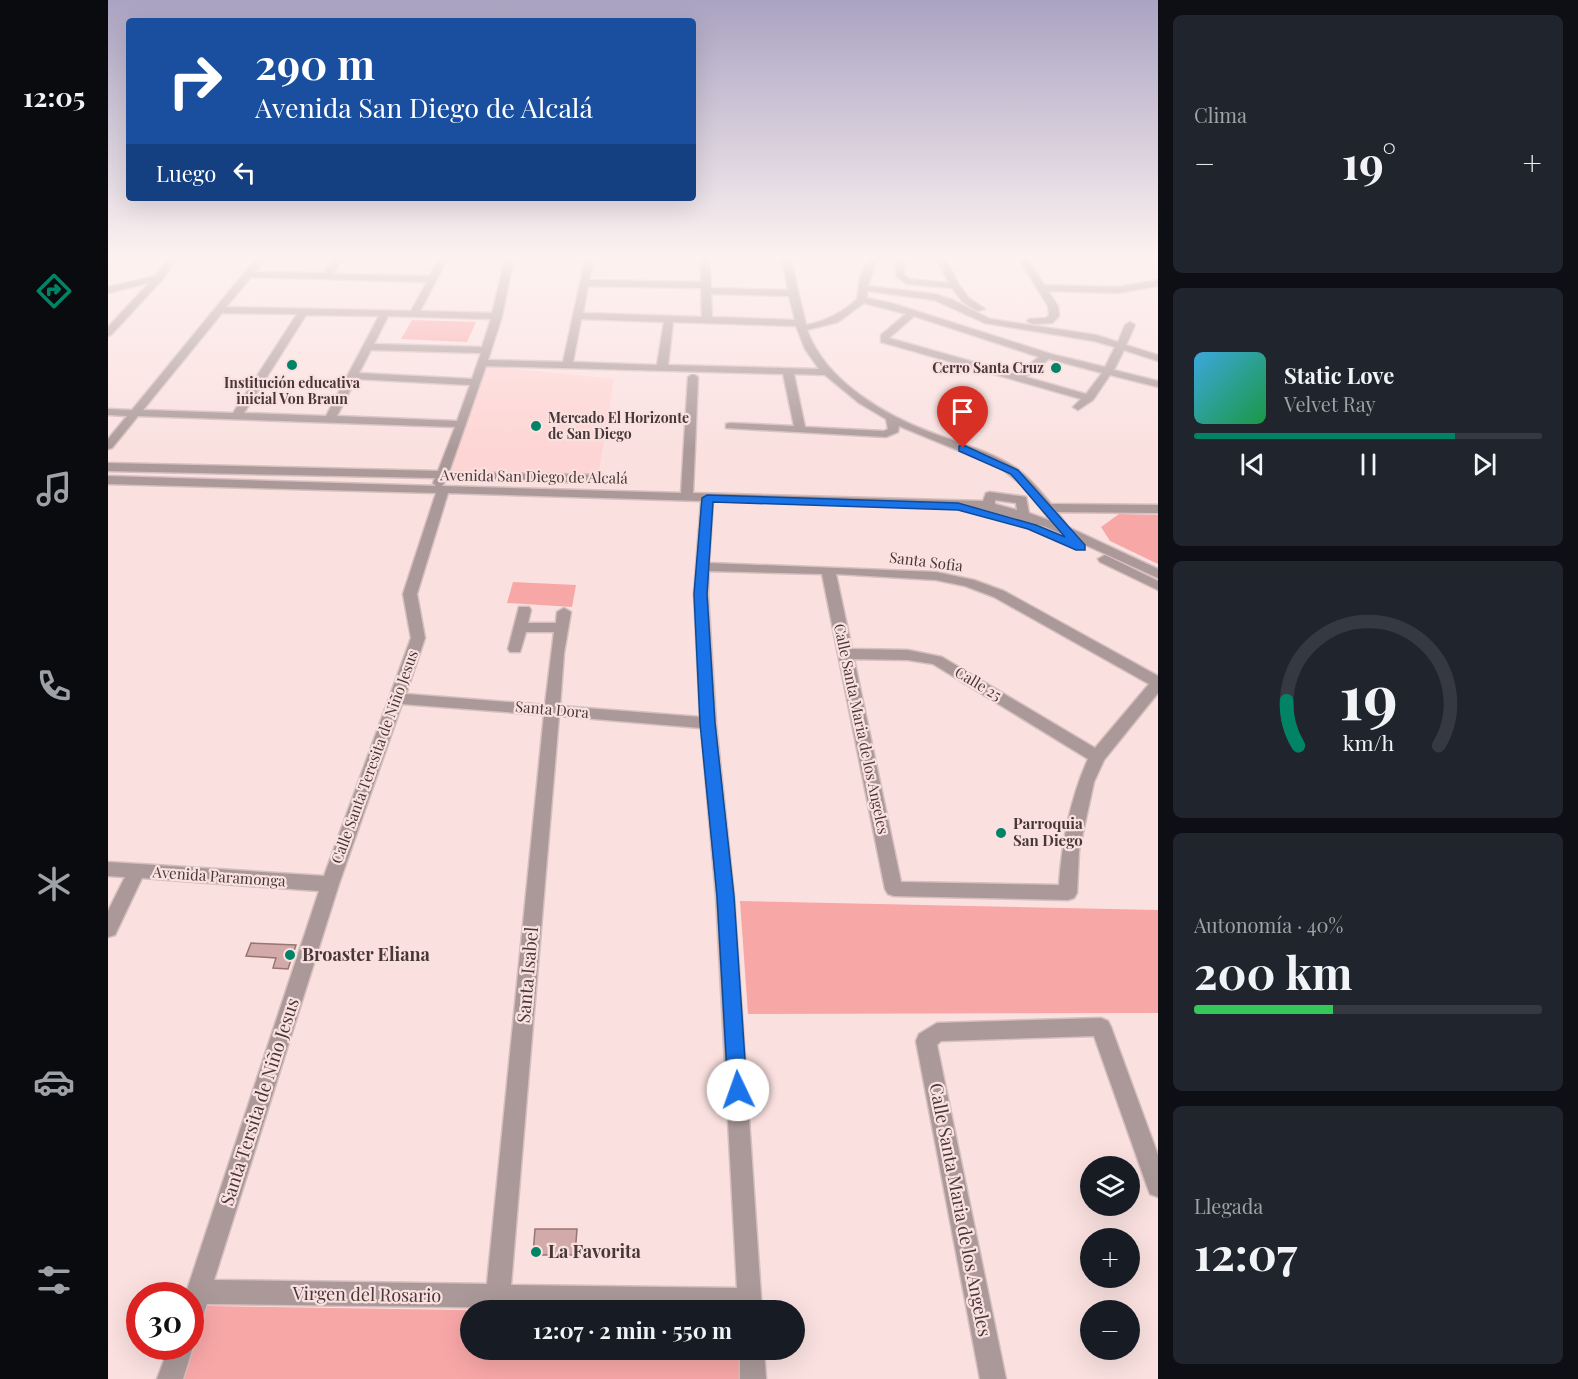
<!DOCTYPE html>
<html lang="es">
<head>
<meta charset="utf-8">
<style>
	:root { --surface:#171b24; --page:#20242c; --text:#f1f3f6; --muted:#9ea1a6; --line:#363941; --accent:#018466 }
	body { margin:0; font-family:"Playfair Display",serif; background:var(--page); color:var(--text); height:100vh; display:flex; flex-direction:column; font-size:22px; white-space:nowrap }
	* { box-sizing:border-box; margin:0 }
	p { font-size:20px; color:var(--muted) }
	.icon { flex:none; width:33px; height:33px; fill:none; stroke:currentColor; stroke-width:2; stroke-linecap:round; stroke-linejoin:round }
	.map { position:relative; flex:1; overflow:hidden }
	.panel { display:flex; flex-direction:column; gap:15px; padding:15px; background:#0d0f14; width:420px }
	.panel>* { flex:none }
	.banner { position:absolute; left:18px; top:18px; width:570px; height:183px; border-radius:6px; box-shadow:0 6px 24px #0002; background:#1a4fa0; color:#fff; overflow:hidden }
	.buttons { position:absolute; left:972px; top:1156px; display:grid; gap:12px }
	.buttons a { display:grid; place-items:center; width:60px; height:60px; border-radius:50%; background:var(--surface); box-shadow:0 6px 24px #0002; font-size:30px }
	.speed { position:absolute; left:18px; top:1282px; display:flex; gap:12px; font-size:30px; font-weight:700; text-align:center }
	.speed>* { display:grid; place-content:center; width:78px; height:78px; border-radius:50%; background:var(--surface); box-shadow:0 6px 24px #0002; line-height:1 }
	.speed .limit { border:9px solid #d22; background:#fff; color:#111 }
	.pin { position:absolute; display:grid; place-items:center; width:51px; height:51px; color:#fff; margin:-62px -26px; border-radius:50% 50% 50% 0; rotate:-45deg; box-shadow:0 0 6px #0007 }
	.pin .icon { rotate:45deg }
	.me { position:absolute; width:66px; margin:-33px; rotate:357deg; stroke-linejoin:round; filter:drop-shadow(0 0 4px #0008) }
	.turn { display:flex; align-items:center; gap:21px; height:126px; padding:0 30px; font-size:27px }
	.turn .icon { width:78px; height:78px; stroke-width:2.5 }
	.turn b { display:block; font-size:42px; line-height:51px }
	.then { display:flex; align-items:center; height:57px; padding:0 30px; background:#0003; gap:12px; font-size:22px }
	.big { font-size:45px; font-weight:700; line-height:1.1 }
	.panel .tile { flex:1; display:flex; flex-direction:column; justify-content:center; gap:9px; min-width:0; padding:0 21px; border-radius:9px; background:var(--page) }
	.panel .dial { align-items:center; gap:0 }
	.dial svg { height:156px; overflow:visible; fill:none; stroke:var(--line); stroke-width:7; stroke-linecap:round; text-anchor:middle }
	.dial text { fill:var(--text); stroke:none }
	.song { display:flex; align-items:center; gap:18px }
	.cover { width:72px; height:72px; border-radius:9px; background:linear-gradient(135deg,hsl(200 70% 55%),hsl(140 70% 35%)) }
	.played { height:6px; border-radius:3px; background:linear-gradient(90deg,var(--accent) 75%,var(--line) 75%) }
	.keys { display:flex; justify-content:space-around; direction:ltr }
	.heat { display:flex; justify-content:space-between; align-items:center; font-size:33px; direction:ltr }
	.charge { height:9px; border-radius:4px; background:linear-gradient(90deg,#34c759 40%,var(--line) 0) }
	.trip { position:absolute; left:352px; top:1300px; width:345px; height:60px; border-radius:30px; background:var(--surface); box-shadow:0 6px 24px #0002; font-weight:700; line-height:60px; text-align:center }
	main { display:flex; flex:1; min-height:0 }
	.tabs { display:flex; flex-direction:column; width:108px; justify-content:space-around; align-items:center; background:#090b0e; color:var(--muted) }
	.tabs .icon { width:42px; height:42px }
	.tabs .current { color:var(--accent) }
	.tabs b { font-size:27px; color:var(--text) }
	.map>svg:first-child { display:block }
</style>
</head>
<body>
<main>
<nav class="tabs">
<b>12:05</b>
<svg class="icon current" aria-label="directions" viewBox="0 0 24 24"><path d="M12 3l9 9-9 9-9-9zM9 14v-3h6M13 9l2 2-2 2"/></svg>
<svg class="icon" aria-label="music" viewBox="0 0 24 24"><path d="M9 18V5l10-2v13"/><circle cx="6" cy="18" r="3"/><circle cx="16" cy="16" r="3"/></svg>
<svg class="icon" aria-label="phone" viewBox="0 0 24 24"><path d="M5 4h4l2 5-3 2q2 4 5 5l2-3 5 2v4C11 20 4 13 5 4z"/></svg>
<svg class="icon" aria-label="climate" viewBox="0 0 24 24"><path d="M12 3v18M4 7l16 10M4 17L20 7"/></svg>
<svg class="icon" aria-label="car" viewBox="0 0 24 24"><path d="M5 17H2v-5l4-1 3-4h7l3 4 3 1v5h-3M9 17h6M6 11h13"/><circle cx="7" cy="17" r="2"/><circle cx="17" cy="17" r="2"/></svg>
<svg class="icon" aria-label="filters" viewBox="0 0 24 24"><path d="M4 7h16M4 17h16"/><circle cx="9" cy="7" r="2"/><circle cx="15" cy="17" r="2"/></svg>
</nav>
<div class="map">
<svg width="1050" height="1379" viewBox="0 0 1050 1379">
	<rect width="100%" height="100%" fill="#fae1e0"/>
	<polygon fill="#fdd5d4" points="377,366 506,379 490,477 342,472"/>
	<g fill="#f8a7a7">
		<polygon points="304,320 368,322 359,342 293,339"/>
		<polygon points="1011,514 1050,515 1050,564 1002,541 993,527"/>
		<polygon points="405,582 468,585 464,607 399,603"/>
		<polygon points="632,901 1050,910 1050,1013 640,1014"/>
		<polygon points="99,1306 418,1311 363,1311 363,1350 632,1350 633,1379 76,1379"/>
	</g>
	<g fill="#d2aaaa" stroke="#997474" stroke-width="1.5">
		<polygon points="143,943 188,945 180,969 165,968 168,958 138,956"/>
		<polygon points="427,1229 469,1229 467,1255 425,1255"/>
	</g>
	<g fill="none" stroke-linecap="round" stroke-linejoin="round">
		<g stroke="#d6bfbe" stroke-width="3">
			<g id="minor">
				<polygon points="61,256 70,256 54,280 3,335 0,336 0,327 41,283 0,293 0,287 48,276"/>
				<path d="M150 256H159L147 272 216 273 228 256H237L225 274 322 276 332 256H341L312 311 384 313 398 256H406L394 316 380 360 455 362 478 256H486L481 280 593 282V256H601L603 288 680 290 674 256H682L698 325C718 321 734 313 749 299L752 278 761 258 778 256 768 262 760 286 827 294 845 300 882 319 988 335 1010 342 1017 325 1022 322 1027 325 1018 345 1050 355V361L1016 350 1006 370 1050 381V387L1002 375 985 400 970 410 965 407 973 399 773 342V335L798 314 756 303 730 322 699 330C718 382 778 416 827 434 855 444 883 452 908 468 922 478 932 491 943 504L1050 505V513L949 512 960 527 1050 569V578L938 527 874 509 605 501 601 563 828 572 866 580 896 591 1050 676V693L996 760 986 782 971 851 969 893 966 898 960 900 786 896 780 894 777 889 714 574 601 571 600 594 608 723 626 896 654 1311 99 1304 91 1328 82 1331V1296H77L211 891 34 878 7 935 0 937V911L17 877 0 876V862L216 876 303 638 295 594 328 493 0 484V476L328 486 325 483 327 478 0 471V463L330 471 347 427 30 416 4 448 0 449V439L19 416 0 415V409L24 410ZM143 277 319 282 303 311 118 307ZM480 286 593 288 594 317 475 313ZM759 291 826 300 877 323 986 341 1007 347 997 367 943 354 783 303 759 298ZM603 294 681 296 687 320 604 317ZM114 313 189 314 125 413 35 410ZM198 315 271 316 218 416 136 413ZM280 316 383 319 374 347 266 344ZM806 316 931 357 908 374 781 338ZM473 319 556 322 549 365 465 362ZM565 322 688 326 697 349 711 369 560 365ZM263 350 373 353 364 379 251 373ZM941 359 994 373 978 394 918 377ZM378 366 675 374 686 426 622 423 618 424V428L778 437 790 432 791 426 893 468 915 486 943 521 921 513 918 497 882 492 878 493 875 501 585 493 590 377 585 374 580 377 573 493 334 486 339 479 495 483 501 479 495 475 341 472ZM686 374 717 375 751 403 778 419 780 429 776 431 697 427ZM248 379 362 385 349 421 229 416ZM340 493 593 501 586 594 592 717 452 706 456 653 463 612 456 608 449 612 448 623H420L423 610 421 607H411L400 649 402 652H412L418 632H446L437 705 298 694 317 638 309 594ZM887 500 908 503 909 510 887 504ZM728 574 828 580 857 586 886 597 1041 684 987 748 834 657 800 650 744 649ZM746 659 800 660 825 664 980 759C962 799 954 842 951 885L793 882ZM294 704 436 715 379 1284 106 1280 231 884ZM451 716 593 728 608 896 629 1288 403 1285Z"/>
				<polygon points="788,256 796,256 796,275 801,279 841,283 827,256 836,256 851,285 861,298 877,309 869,311 855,302 844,288 799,284 788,276"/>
				<polygon points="909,256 918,256 936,285 1010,287 1050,280 1050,286 1010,293 940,291 950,306 951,316 944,323 924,324 919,321 921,319 938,318 941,315 940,306"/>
				<polygon points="997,555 1050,581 1050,590 992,562 990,559"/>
				<polygon points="993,1018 1000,1021 1003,1027 1050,1155 1050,1197 1042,1194 1039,1186 986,1036 833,1041 829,1045 898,1379 872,1379 808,1041 811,1034 829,1023"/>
				<polygon points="82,1340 85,1347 75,1379 49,1379 61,1347 82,1347"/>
				<polygon points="632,1350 656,1350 658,1379 632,1379"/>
			</g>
		</g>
		<use href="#minor" fill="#aa9998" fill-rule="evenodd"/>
	</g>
	<linearGradient id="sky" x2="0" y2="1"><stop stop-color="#aaa3c2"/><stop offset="0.57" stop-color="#fdf2f1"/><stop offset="1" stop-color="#fdf2f1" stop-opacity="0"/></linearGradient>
	<rect width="1050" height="450" fill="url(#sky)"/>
	<polygon fill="#1a73e8" stroke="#114b97" stroke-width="1.5" points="855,445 910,470 977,545 977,550 968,550 920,529 850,510 605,502 599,594 607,723 626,896 639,1090 636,1096 630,1099 623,1096 620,1090 609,896 592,723 586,594 594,498 599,495 850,503 928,525 957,537 903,474 851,451 851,446"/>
	<g fill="#018466" stroke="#fae1e0" stroke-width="2">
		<circle cx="184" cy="365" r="6"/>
		<circle cx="948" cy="368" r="6"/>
		<circle cx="428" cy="426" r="6"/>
		<circle cx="893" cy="833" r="6"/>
		<circle cx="182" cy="955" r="6"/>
		<circle cx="428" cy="1252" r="6"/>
	</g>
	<g text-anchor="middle" stroke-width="4.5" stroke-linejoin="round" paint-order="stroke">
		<g font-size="14" font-weight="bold" fill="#473736" stroke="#fae1e0" text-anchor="end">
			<text x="936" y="373">Cerro Santa Cruz</text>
			<text x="184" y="388" text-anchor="middle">Institución educativa<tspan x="184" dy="16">inicial Von Braun</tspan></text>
			<text x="440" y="423" text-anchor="start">Mercado El Horizonte<tspan x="440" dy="16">de San Diego</tspan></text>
		</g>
		<g font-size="15" fill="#473736" stroke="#fae1e0">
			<text transform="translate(426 477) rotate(1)" y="5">Avenida San Diego de Alcalá</text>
			<text transform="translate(818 562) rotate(7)" y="5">Santa Sofia</text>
			<text transform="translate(870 684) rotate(31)" y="5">Calle 25</text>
			<text transform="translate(444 710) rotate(5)" y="5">Santa Dora</text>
			<text transform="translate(753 729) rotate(78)" y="5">Calle Santa Maria de los Angeles</text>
			<text transform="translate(267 757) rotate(-70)" y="5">Calle Santa Teresita de Niño Jesus</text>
			<text transform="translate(111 877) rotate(4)" y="5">Avenida Paramonga</text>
		</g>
		<g font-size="15" font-weight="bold" fill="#473736" stroke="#fae1e0" text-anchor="start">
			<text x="905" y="829">Parroquia<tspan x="905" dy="17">San Diego</tspan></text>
		</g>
		<g font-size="18" font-weight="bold" fill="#473736" stroke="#fae1e0" text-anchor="start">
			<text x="194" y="961">Broaster Eliana</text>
			<text x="440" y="1258">La Favorita</text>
		</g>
		<g font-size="18" fill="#473736" stroke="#fae1e0">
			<text transform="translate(420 975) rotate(-85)" y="6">Santa Isabel</text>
			<text transform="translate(152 1102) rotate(-72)" y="6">Santa Tersita de Niño Jesus</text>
			<text transform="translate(852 1210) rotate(79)" y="6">Calle Santa Maria de los Angeles</text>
			<text transform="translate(259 1295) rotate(1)" y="6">Virgen del Rosario</text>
		</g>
	</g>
</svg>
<div class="buttons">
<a><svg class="icon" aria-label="layers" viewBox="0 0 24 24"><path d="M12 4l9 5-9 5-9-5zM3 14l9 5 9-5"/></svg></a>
<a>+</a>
<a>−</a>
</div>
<div class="speed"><div class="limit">30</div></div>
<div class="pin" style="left:855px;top:448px;background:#d93025"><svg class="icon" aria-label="arrive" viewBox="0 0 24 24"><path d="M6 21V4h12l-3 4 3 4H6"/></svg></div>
<svg class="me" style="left:630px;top:1090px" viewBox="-20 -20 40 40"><circle r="19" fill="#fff"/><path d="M0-13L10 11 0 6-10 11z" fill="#1a73e8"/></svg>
<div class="trip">12:07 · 2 min · 550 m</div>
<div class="banner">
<div class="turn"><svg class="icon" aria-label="right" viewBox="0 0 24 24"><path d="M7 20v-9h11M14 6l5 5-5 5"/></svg><div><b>290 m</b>Avenida San Diego de Alcalá</div></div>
<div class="then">Luego<svg class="icon" aria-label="left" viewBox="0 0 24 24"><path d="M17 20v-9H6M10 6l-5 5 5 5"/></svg></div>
</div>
</div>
<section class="panel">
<div class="tile"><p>Clima</p>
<div class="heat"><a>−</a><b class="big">19°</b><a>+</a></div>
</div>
<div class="tile">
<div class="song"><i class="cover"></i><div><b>Static Love</b><p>Velvet Ray</p></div></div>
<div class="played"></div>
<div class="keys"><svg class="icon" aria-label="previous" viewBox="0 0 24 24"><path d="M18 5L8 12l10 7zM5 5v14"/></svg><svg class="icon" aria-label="pause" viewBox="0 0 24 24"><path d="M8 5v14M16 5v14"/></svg><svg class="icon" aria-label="next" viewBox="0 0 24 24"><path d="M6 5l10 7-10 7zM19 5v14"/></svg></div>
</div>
<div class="tile dial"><svg viewBox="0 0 100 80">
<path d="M14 69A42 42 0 1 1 86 69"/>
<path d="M14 69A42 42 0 0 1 8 46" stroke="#018466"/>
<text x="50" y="56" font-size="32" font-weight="700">19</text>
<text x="50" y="72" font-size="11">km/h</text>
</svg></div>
<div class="tile"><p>Autonomía · 40%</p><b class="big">200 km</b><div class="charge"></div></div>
<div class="tile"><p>Llegada</p><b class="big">12:07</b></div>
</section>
</main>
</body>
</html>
